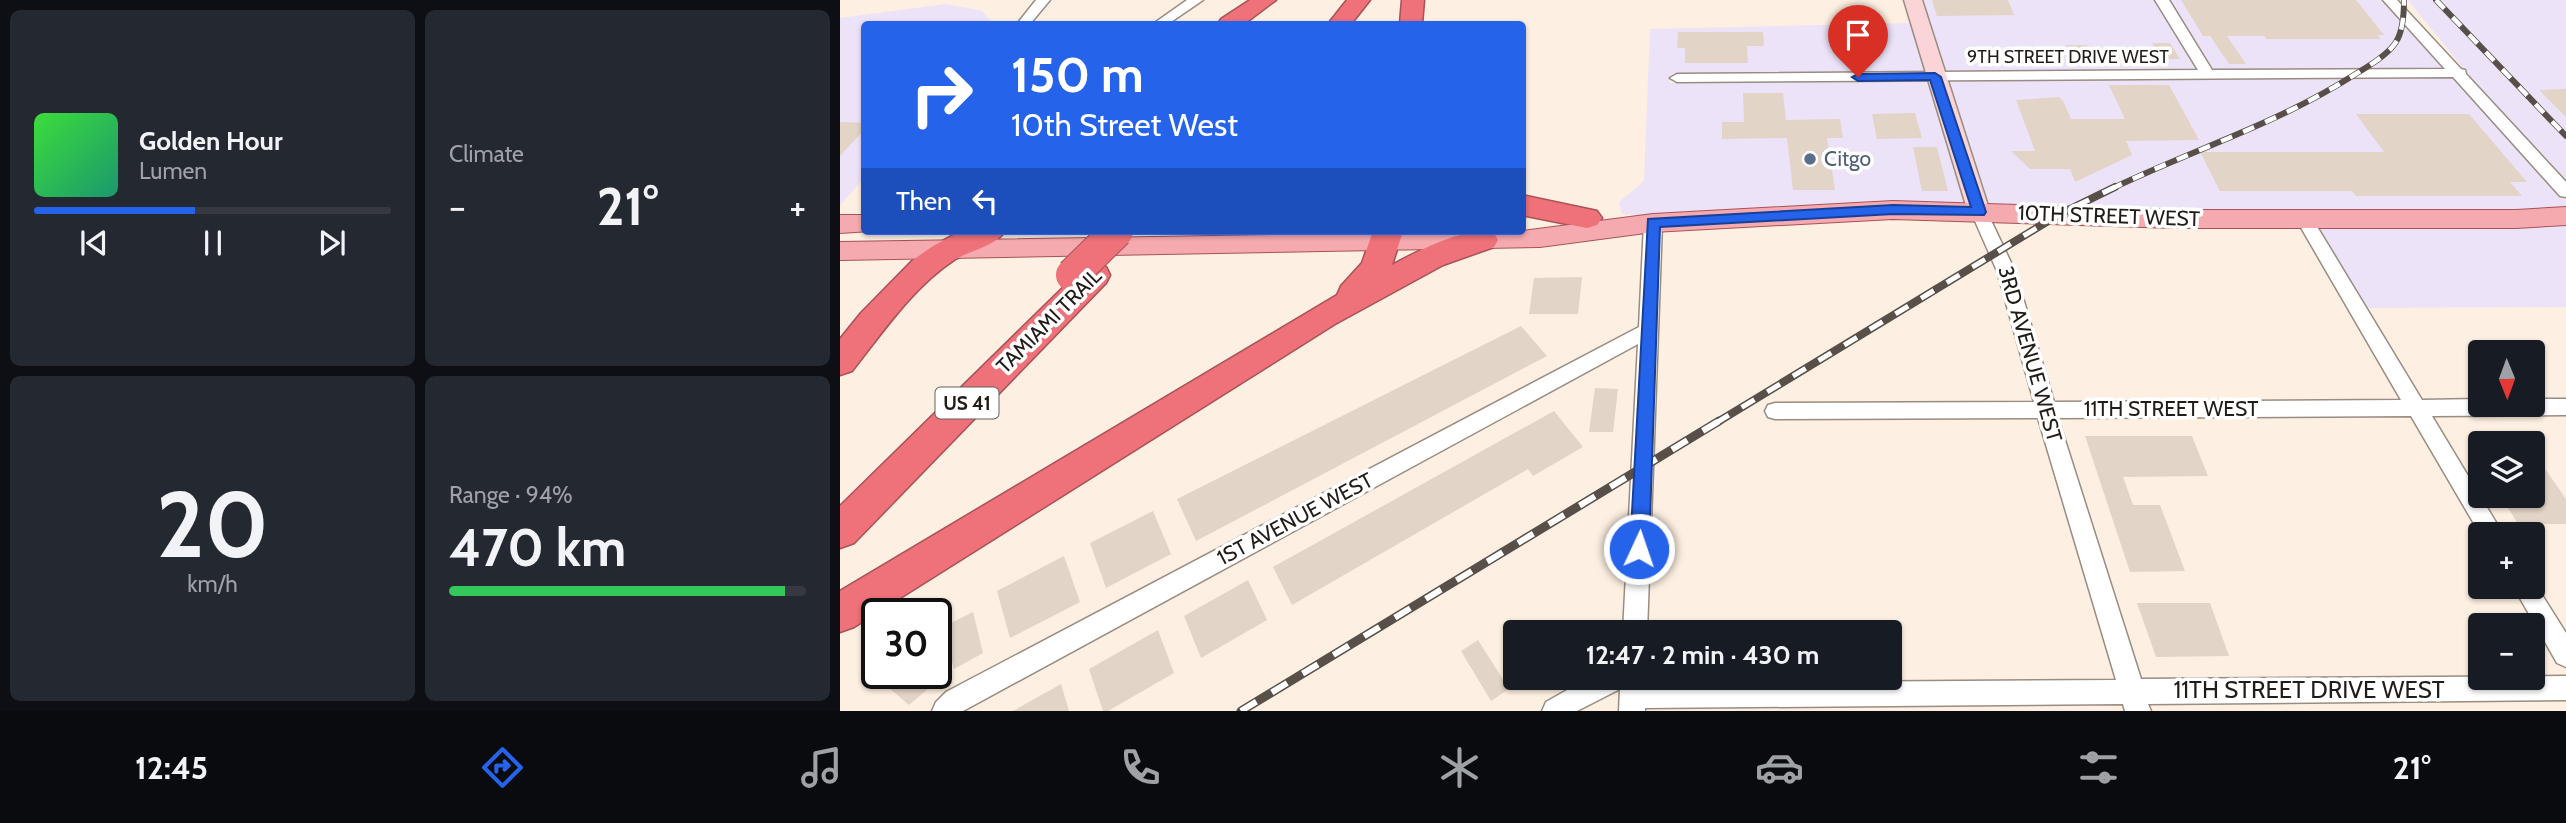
<!DOCTYPE html>
<html lang="en">
<head>
<meta charset="utf-8">
<style>
	:root { --surface:#171b24; --page:#242831; --text:#f1f3f6; --muted:#9ea1a6; --line:#363941; --accent:#2563eb }
	body { margin:0; font-family:Cabin,sans-serif; background:var(--page); color:var(--text); height:100vh; display:flex; flex-direction:column; font-size:26px; white-space:nowrap }
	* { box-sizing:border-box; margin:0 }
	p { font-size:23px; color:var(--muted) }
	.icon { flex:none; width:38px; height:38px; fill:none; stroke:currentColor; stroke-width:2; stroke-linecap:round; stroke-linejoin:round }
	.map { position:relative; flex:1; overflow:hidden }
	.drawer { display:flex; flex-direction:column; gap:10px; padding:10px; background:#0d0f14; width:840px }
	.drawer>* { flex:none }
	.guide { position:absolute; left:21px; top:21px; width:665px; height:214px; border-radius:7px; box-shadow:0 2px 5px #0004; background:#2563eb; color:#fff; overflow:hidden }
	.needle { width:46px; rotate:179deg }
	.controls { position:absolute; left:1628px; top:340px; display:grid; gap:14px }
	.controls a { display:grid; place-items:center; width:77px; height:77px; border-radius:7px; background:var(--surface); box-shadow:0 2px 5px #0004; font-size:35px }
	.speed { position:absolute; left:21px; top:598px; display:flex; gap:14px; font-size:35px; font-weight:700; text-align:center }
	.speed>* { display:grid; place-content:center; width:91px; height:91px; border-radius:50%; background:var(--surface); box-shadow:0 2px 5px #0004; line-height:1 }
	.speed .limit { border:4px solid #111; border-radius:10px; background:#fff; color:#111 }
	.pin { position:absolute; display:grid; place-items:center; width:60px; height:60px; color:#fff; margin:-72px -30px; border-radius:50% 50% 50% 0; rotate:-45deg; box-shadow:0 0 7px #0007 }
	.pin .icon { rotate:45deg }
	.me { position:absolute; width:77px; margin:-38px; rotate:3deg; stroke-linejoin:round; filter:drop-shadow(0 0 5px #0008) }
	.turn { display:flex; align-items:center; gap:24px; height:147px; padding:0 35px; font-size:32px }
	.turn .icon { width:91px; height:91px; stroke-width:2.5 }
	.turn b { display:block; font-size:49px; line-height:60px }
	.then { display:flex; align-items:center; height:66px; padding:0 35px; background:#0003; gap:14px; font-size:26px }
	.big { font-size:52px; font-weight:700; line-height:1.1 }
	.drawer .card { flex:1; display:flex; flex-direction:column; justify-content:center; gap:10px; min-width:0; padding:0 24px; border-radius:10px; background:var(--page) }
	.drawer .dial { align-items:center; gap:0 }
	.dial b { font-size:91px; line-height:1 }
	.song { display:flex; align-items:center; gap:21px }
	.cover { width:84px; height:84px; border-radius:10px; background:linear-gradient(135deg,hsl(120 70% 55%),hsl(160 70% 35%)) }
	.played { height:7px; border-radius:4px; background:linear-gradient(90deg,var(--accent) 45%,var(--line) 45%) }
	.keys { display:flex; justify-content:space-around; direction:ltr }
	.heat { display:flex; justify-content:space-between; align-items:center; font-size:38px; direction:ltr }
	.charge { height:10px; border-radius:5px; background:linear-gradient(90deg,#34c759 94%,var(--line) 0) }
	.drawer .tiles { flex:1; display:grid; gap:10px; grid-template-columns:repeat(2,1fr) }
	.trip { position:absolute; left:663px; top:620px; width:399px; height:70px; border-radius:7px; background:var(--surface); box-shadow:0 2px 5px #0004; font-weight:700; line-height:70px; text-align:center }
	.menu { display:flex; height:112px; justify-content:space-around; align-items:center; background:#090b0e; color:var(--muted) }
	.menu .icon { width:49px; height:49px }
	.menu .current { color:var(--accent) }
	.menu b { font-size:32px; color:var(--text) }
	main { display:flex; flex:1; min-height:0 }
	.map>svg:first-child { display:block }
</style>
</head>
<body>
<main>
<section class="drawer">
<div class="tiles">
<div class="card">
<div class="song"><i class="cover"></i><div><b>Golden Hour</b><p>Lumen</p></div></div>
<div class="played"></div>
<div class="keys"><svg class="icon" aria-label="previous" viewBox="0 0 24 24"><path d="M18 5L8 12l10 7zM5 5v14"/></svg><svg class="icon" aria-label="pause" viewBox="0 0 24 24"><path d="M8 5v14M16 5v14"/></svg><svg class="icon" aria-label="next" viewBox="0 0 24 24"><path d="M6 5l10 7-10 7zM19 5v14"/></svg></div>
</div>
<div class="card"><p>Climate</p>
<div class="heat"><a>−</a><b class="big">21°</b><a>+</a></div>
</div>
<div class="card dial"><b>20</b><p>km/h</p></div>
<div class="card"><p>Range · 94%</p><b class="big">470 km</b><div class="charge"></div></div>
</div>
</section>
<div class="map">
<svg width="1726" height="711" viewBox="0 0 1726 711">
	<rect width="100%" height="100%" fill="#fdefe1"/>
	<g fill="#ece3f8">
		<polygon points="1079,0 1315,0 1358,70 1101,72"/>
		<polygon points="1328,0 1543,0 1608,69 1372,70"/>
		<polygon points="1568,0 1726,0 1726,183 1627,73"/>
		<polygon points="106,4 142,11 153,24 24,24 24,178 0,205 0,18"/>
		<polygon points="1073,23 1087,72 831,74 830,83 1090,81 1129,206 813,216 782,214 779,202 804,181 810,29"/>
		<polygon points="1617,78 1726,201 1726,209 1670,213 1332,213 1145,206 1104,81"/>
		<polygon points="1726,223 1726,307 1525,308 1476,226"/>
	</g>
	<g fill="#e2d4c6">
		<polygon points="1092,0 1168,0 1174,15 1097,16"/>
		<polygon points="1341,0 1516,0 1544,35 1537,35 1541,39 1427,39 1424,36 1387,36 1406,64 1389,64 1370,36 1363,36"/>
		<polygon points="838,32 923,32 924,46 907,46 908,63 845,63 845,48 837,48"/>
		<polygon points="1312,43 1330,43 1340,59 1321,59"/>
		<polygon points="1226,45 1247,45 1254,59 1233,59"/>
		<polygon points="1269,85 1329,85 1359,140 1286,141 1292,155 1235,182 1230,169 1190,169 1171,151 1195,151 1176,100 1219,97 1223,101 1231,119 1285,119"/>
		<polygon points="1726,89 1726,117 1699,90"/>
		<polygon points="903,93 943,93 946,120 1000,119 1003,138 987,138 995,190 953,190 947,138 882,139 882,122 904,122"/>
		<polygon points="1075,113 1082,138 1037,139 1032,114"/>
		<polygon points="1516,114 1629,114 1687,182 1670,182 1682,196 1516,196 1512,191 1380,191 1360,152 1544,152"/>
		<polygon points="0,122 24,123 24,130 0,156"/>
		<polygon points="1073,147 1097,147 1108,191 1082,191"/>
		<polygon points="742,277 738,314 689,314 694,278"/>
		<polygon points="681,326 707,356 356,541 337,499"/>
		<polygon points="755,388 778,389 773,432 749,432"/>
		<polygon points="714,411 743,447 693,476 688,469 452,605 433,567"/>
		<polygon points="1245,436 1352,436 1368,476 1283,477 1293,505 1320,505 1345,571 1290,572"/>
		<polygon points="1692,450 1726,499 1726,524 1678,524 1660,495 1692,495"/>
		<polygon points="313,511 331,554 266,588 250,543"/>
		<polygon points="224,556 240,602 170,638 157,591"/>
		<polygon points="408,580 427,620 361,658 344,616"/>
		<polygon points="1297,603 1370,603 1389,656 1316,657"/>
		<polygon points="133,612 143,653 114,669 103,627"/>
		<polygon points="318,630 334,673 268,711 263,711 249,669"/>
		<polygon points="638,640 669,689 651,701 621,651"/>
		<polygon points="33,674 88,674 97,681 69,705"/>
		<polygon points="221,684 229,711 173,711"/>
	</g>
	<g fill="none" stroke-linecap="round" stroke-linejoin="round">
		<g stroke="#998c80" stroke-width="3">
			<g id="street">
				<polygon points="196,0 210,0 190,24 177,24"/>
				<polygon points="347,0 363,0 328,24 313,24"/>
				<polygon points="1315,0 1329,0 1372,70 1605,69 1543,0 1557,0 1621,69 1625,70 1626,74 1726,182 1726,197 1720,196 1613,77 837,82 830,78 837,74 1358,70"/>
				<polygon points="1139,206 1147,212 1175,271 1214,402 1561,400 1456,219 1464,213 1470,215 1582,400 1640,399 1640,404 1692,404 1692,399 1726,399 1726,415 1592,416 1663,534 1640,534 1571,416 1218,418 1301,679 1726,676 1726,700 1308,704 1311,711 1285,711 1283,704 805,708 805,711 779,711 780,689 737,711 702,711 706,702 750,677 805,677 805,683 1276,680 1198,418 935,419 928,417 925,411 928,405 935,403 1194,402 1157,271 1131,212"/>
				<polygon points="813,217 822,223 807,632 783,632 798,344 123,711 92,711 96,702 106,692 799,327 804,223"/>
				<polygon points="1692,579 1726,633 1726,667 1717,663 1673,586 1692,586"/>
			</g>
		</g>
		<g stroke="#998c80" stroke-width="3">
			<polygon id="secondary" points="1064,0 1082,0 1150,212 1147,217 1139,220 1131,217 1128,212"/>
		</g>
		<g stroke="#a75357" stroke-width="2">
			<g id="primary">
				<polygon points="1053,201 1335,210 1676,210 1726,207 1726,225 1676,228 1335,228 1053,219 813,232 700,247 0,260 0,242 682,231 813,214"/>
				<polygon points="0,215 24,215 24,231 31,231 0,233"/>
			</g>
		</g>
		<g stroke="#a75357" stroke-width="3">
			<g id="highway">
				<polygon points="410,0 436,0 404,24 378,24 381,19"/>
				<polygon points="507,0 530,0 511,24 488,24"/>
				<polygon points="562,0 584,0 582,24 560,24"/>
				<polygon points="682,195 757,211 762,218 757,225 747,228 682,215"/>
				<path d="M121 231H165C156 246 129 251 114 260 72 288 43 332 12 371L0 375V339L21 313 73 260 93 246Z"/>
				<path d="M533 231H563L552 265C576 252 627 225 654 233L658 240 654 247 603 265 495 324 14 627 0 632V591L497 295 501 286 522 263Z"/>
				<polygon points="255,264 266,267 270,275 266,283 14,543 0,548 0,506 244,267"/>
			</g>
		</g>
		<use href="#street" fill="#fff" fill-rule="evenodd"/>
		<use href="#secondary" fill="#fad4d7" fill-rule="evenodd"/>
		<use href="#primary" fill="#f5aaaf" fill-rule="evenodd"/>
		<use href="#highway" fill="#ef717a" fill-rule="evenodd"/>
		<g stroke="#574f48" stroke-width="6">
			<g id="rail-far2">
				<polyline points="1596,0 1726,136"/>
				<path d="M1271 189C1352 150 1437 124 1514 75 1527 67 1548 55 1556 42 1563 31 1564 13 1564 0"/>
			</g>
		</g>
		<g stroke="#574f48" stroke-width="8">
			<polyline id="rail-far1" points="876,423 1218,215 1275,187"/>
		</g>
		<g stroke="#574f48" stroke-width="9">
			<polyline id="rail" points="401,711 879,421"/>
		</g>
		<use href="#rail-far2" stroke="#fff" stroke-width="4.5" stroke-dasharray="12" stroke-linecap="butt"/>
		<use href="#rail-far1" stroke="#fff" stroke-width="5" stroke-dasharray="15" stroke-linecap="butt"/>
		<use href="#rail" stroke="#fff" stroke-width="6" stroke-dasharray="18" stroke-linecap="butt"/>
		<g stroke="#a75357" stroke-width="34" stroke-linecap="butt">
			<polyline id="highway-bridge" points="232,275 277,231"/>
		</g>
		<use href="#highway-bridge" stroke="#ef717a" stroke-width="32"/>
	</g>
	<polygon fill="#2563eb" stroke="#184099" stroke-width="2" points="1095,73 1101,77 1146,212 1144,215 1053,214 820,227 809,549 806,555 799,557 793,555 790,549 808,219 1053,205 1131,207 1090,80 1018,81 1012,77 1018,74"/>
	<circle fill="#5c6f8a" stroke="#fff" stroke-width="2.5" cx="970" cy="159" r="7"/>
	<g text-anchor="middle" stroke-width="7" stroke-linejoin="round" paint-order="stroke">
		<g font-size="18" fill="#211c17" stroke="#fff">
			<text x="1228" y="63">9TH STREET DRIVE WEST</text>
		</g>
		<rect fill="#fff" stroke="#64605d" stroke-width="2" x="95.5" y="387.5" width="63" height="31" rx="5"/>
		<g font-size="19" font-weight="bold" fill="#211c17">
			<text x="127" y="410">US 41</text>
		</g>
		<g font-size="21" fill="#4e5e75" stroke="#fff" text-anchor="start">
			<text x="984" y="166">Citgo</text>
		</g>
		<g font-size="21" fill="#211c17" stroke="#fff">
			<text transform="translate(1269 216) rotate(2)" y="7">10TH STREET WEST</text>
			<text transform="translate(209 321) rotate(-45)" y="7">TAMIAMI TRAIL</text>
			<text transform="translate(1190 354) rotate(74)" y="7">3RD AVENUE WEST</text>
			<text x="1331" y="416">11TH STREET WEST</text>
			<text transform="translate(455 519) rotate(-28)" y="7">1ST AVENUE WEST</text>
		</g>
		<g font-size="24" fill="#211c17" stroke="#fff">
			<text x="1469" y="698">11TH STREET DRIVE WEST</text>
		</g>
	</g>
</svg>
<div class="controls">
<a><svg class="needle" viewBox="-14 -14 28 28"><path d="M0-13l5 13h-10z" fill="#e53935"/><path d="M0 13l5-13h-10z" fill="#9ea1a6"/></svg></a>
<a><svg class="icon" aria-label="layers" viewBox="0 0 24 24"><path d="M12 4l9 5-9 5-9-5zM3 14l9 5 9-5"/></svg></a>
<a>+</a>
<a>−</a>
</div>
<div class="speed"><div class="limit">30</div></div>
<div class="pin" style="left:1018px;top:77px;background:#d93025"><svg class="icon" aria-label="arrive" viewBox="0 0 24 24"><path d="M6 21V4h12l-3 4 3 4H6"/></svg></div>
<svg class="me" style="left:799px;top:549px" viewBox="-20 -20 40 40"><circle r="17" fill="#2563eb" stroke="#fff" stroke-width="3"/><path d="M0-11L8 9 0 5-8 9z" fill="#fff"/></svg>
<div class="trip">12:47 · 2 min · 430 m</div>
<div class="guide">
<div class="turn"><svg class="icon" aria-label="right" viewBox="0 0 24 24"><path d="M7 20v-9h11M14 6l5 5-5 5"/></svg><div><b>150 m</b>10th Street West</div></div>
<div class="then">Then<svg class="icon" aria-label="left" viewBox="0 0 24 24"><path d="M17 20v-9H6M10 6l-5 5 5 5"/></svg></div>
</div>
</div>
</main>
<nav class="menu">
<b>12:45</b>
<svg class="icon current" aria-label="directions" viewBox="0 0 24 24"><path d="M12 3l9 9-9 9-9-9zM9 14v-3h6M13 9l2 2-2 2"/></svg>
<svg class="icon" aria-label="music" viewBox="0 0 24 24"><path d="M9 18V5l10-2v13"/><circle cx="6" cy="18" r="3"/><circle cx="16" cy="16" r="3"/></svg>
<svg class="icon" aria-label="phone" viewBox="0 0 24 24"><path d="M5 4h4l2 5-3 2q2 4 5 5l2-3 5 2v4C11 20 4 13 5 4z"/></svg>
<svg class="icon" aria-label="climate" viewBox="0 0 24 24"><path d="M12 3v18M4 7l16 10M4 17L20 7"/></svg>
<svg class="icon" aria-label="car" viewBox="0 0 24 24"><path d="M5 17H2v-5l4-1 3-4h7l3 4 3 1v5h-3M9 17h6M6 11h13"/><circle cx="7" cy="17" r="2"/><circle cx="17" cy="17" r="2"/></svg>
<svg class="icon" aria-label="filters" viewBox="0 0 24 24"><path d="M4 7h16M4 17h16"/><circle cx="9" cy="7" r="2"/><circle cx="15" cy="17" r="2"/></svg>
<b>21°</b>
</nav>
</body>
</html>
